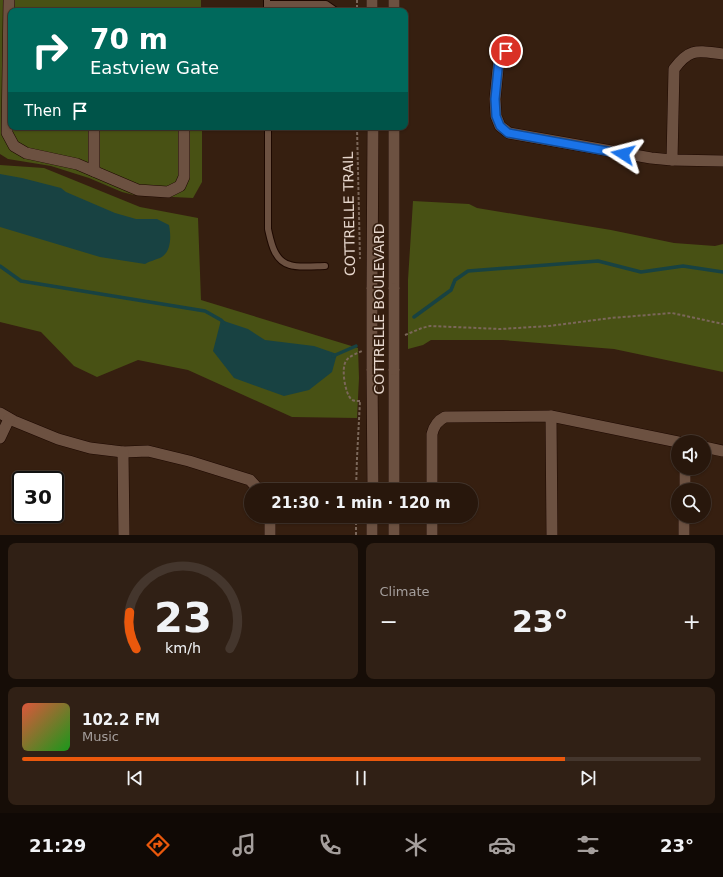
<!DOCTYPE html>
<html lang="en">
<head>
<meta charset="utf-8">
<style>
	:root { --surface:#28170c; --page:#302015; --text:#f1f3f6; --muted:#a59f9d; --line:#44362d; --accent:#ea580c }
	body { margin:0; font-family:"DejaVu Sans",sans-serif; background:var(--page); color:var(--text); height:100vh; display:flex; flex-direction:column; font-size:15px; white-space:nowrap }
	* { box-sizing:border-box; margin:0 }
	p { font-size:13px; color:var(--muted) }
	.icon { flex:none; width:22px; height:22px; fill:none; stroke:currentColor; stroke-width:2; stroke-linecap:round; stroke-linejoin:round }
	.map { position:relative; height:535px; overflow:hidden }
	.drawer { display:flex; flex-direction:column; gap:8px; padding:8px; background:#160d07; flex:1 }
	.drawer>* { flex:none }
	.banner { position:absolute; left:8px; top:8px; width:400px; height:122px; border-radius:8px; box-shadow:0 1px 3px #0004,0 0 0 1px var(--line); background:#00695c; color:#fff; overflow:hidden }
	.fabs { position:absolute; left:671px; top:435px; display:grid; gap:8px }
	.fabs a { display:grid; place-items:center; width:40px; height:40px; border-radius:50%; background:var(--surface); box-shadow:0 1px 3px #0004,0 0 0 1px var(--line); font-size:20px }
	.speed { position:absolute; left:12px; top:471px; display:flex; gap:8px; font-size:20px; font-weight:700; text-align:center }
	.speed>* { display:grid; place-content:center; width:52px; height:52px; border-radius:50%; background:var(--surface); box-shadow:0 1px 3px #0004,0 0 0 1px var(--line); line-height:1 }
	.speed .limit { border:2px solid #111; border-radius:6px; background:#fff; color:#111 }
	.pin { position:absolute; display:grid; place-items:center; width:34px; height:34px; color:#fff; margin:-17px; border:2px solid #fff; border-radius:50%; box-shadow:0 1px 4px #0007 }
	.me { position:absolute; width:44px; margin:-22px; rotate:279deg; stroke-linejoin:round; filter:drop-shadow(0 0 3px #0008) }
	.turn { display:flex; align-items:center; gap:14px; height:84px; padding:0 16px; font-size:18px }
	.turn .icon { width:52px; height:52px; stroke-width:2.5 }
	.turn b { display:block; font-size:28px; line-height:34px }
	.then { display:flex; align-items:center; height:38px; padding:0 16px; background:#0003; gap:8px; font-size:15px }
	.big { font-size:30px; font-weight:600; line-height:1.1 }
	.drawer .tile { flex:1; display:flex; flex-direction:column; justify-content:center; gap:6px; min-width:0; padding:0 14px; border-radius:8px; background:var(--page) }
	.drawer .dial { align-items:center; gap:0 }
	.dial svg { height:104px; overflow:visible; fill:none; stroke:var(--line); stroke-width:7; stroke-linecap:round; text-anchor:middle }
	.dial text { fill:var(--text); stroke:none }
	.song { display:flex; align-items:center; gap:12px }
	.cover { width:48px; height:48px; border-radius:6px; background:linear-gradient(135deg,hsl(10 70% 55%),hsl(120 70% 35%)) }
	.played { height:4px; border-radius:2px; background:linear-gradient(90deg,var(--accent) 80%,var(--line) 80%) }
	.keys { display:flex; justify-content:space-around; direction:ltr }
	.heat { display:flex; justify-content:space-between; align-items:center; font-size:22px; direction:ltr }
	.drawer .tiles { flex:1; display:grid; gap:8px; grid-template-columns:1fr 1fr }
	.tile:last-child { grid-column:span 2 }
	.trip { position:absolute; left:244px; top:483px; width:234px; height:40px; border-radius:20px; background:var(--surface); box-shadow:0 1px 3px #0004,0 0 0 1px var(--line); font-weight:600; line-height:40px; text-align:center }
	.dock { display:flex; height:64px; justify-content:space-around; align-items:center; background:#100905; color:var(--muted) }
	.dock .icon { width:28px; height:28px }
	.dock .on { color:var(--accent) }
	.dock b { font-size:18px; color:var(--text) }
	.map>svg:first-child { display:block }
</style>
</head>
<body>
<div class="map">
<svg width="723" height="535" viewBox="0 0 723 535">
	<rect width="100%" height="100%" fill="#361f10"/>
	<g fill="#485114">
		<polygon points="0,0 201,0 201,11 11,11 11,127 202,127 202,182 193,198 134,195 122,192 89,178 51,166 8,159 0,154"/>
		<polygon points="0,165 44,168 140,207 198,218 201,300 358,348 359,378 357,418 292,417 188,370 138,360 97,377 74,366 41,332 0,322"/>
		<polygon points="413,201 469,204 477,208 611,230 674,243 715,246 723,244 723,372 614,349 503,340 431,340 423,345 408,349 408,280"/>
	</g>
	<g fill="#184242">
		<path d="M0 174 22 178 61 188 66 192 115 213 136 219H157L169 225C171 235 172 252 160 258 155 260 150 261 145 264L100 257 0 227Z"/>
		<polygon points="221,320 248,329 265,340 314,346 337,354 332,372 309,390 284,396 234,378 213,351"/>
	</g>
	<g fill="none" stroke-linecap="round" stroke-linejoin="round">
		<g stroke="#184242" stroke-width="3.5">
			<polyline points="0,266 21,281 205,311 221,320 224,323"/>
			<polyline points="414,317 451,290 455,280 468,271 598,261 641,272 683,266 723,272"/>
			<polyline points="333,356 356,346"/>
		</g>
		<g stroke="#1d0800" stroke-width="8">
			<g id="service">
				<polyline points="267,0 267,11"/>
				<polyline points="267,4 326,4 336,11"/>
				<path d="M268 127V229C271 242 274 261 290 265 297 268 317 266 325 266"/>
			</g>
		</g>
		<g stroke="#1d0800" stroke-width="12">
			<g id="minor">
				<polyline points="9,0 7,133 14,146 26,153 77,164 138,190 168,192 180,186 184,177 184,127"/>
				<polyline points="512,43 499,59 495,99 496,116 500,126 509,133 651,158 672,160 723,161"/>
				<path d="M672 160 674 69C690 47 698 51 723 54"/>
				<polyline points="94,171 94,127"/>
				<polyline points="0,413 14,421 58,439 90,448 123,452 148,451 189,461 250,480 259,490"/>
				<polyline points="551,416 552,535"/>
				<polyline points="0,438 9,419"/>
				<polyline points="704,447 723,451"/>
				<polyline points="123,452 124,535"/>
				<path d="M432 490V434C434 426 437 421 445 417L551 416 678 442"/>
				<polyline points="685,490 685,468"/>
				<polyline points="432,516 432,535"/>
				<polyline points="270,535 270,516"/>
				<polyline points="684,535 684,516"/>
			</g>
		</g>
		<g stroke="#1d0800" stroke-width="12">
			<g id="secondary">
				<polyline points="372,0 372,11"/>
				<polyline points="394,0 394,11"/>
				<polyline points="394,127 394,289"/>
				<polyline points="372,289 373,127"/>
				<polyline points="372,369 373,490"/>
				<polyline points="394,490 394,369"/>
				<polyline points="372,535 372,516"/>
				<polyline points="394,535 394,516"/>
			</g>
		</g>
		<g stroke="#7b675a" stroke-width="2" stroke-dasharray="3 2" stroke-linecap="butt">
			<polyline points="357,0 357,11"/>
			<polyline points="357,127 360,259"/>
			<polyline points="405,335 422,328 430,326 501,329 549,326 611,318 672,313 723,324"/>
			<path d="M360 401C356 401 353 401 351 399 345 393 341 368 346 361 349 356 356 354 362 351"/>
			<polyline points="356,490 357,458 360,401"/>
			<polyline points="356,535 356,516"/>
		</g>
		<use href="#service" stroke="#6c5141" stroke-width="6"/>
		<use href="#minor" stroke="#6c5141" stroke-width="11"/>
		<use href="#secondary" stroke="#6c5141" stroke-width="11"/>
		<g stroke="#1d0800" stroke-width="12" stroke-linecap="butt">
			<g id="secondary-bridge">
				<polyline points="372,369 372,289"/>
				<polyline points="394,369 394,289"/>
			</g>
		</g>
		<use href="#secondary-bridge" stroke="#6c5141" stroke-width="11"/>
	</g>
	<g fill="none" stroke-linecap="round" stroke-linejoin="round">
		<g stroke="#114b97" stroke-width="10">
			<polyline id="route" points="506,51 499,59 495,99 496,116 500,126 508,133 623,154"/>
		</g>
		<use href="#route" stroke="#1a73e8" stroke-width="7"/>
	</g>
	<g text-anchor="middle" stroke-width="3.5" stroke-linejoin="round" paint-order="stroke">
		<g font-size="14" fill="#e6d6cc" stroke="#361f10">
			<text transform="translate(349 214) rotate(-91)" y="5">COTTRELLE TRAIL</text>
			<text transform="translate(379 309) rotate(-90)" y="5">COTTRELLE BOULEVARD</text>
		</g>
	</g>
</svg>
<div class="fabs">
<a><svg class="icon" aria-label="sound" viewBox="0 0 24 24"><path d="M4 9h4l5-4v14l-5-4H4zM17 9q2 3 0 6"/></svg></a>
<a><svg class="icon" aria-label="search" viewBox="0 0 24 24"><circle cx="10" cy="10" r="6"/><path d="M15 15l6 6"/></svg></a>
</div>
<div class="speed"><div class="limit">30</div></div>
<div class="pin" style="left:506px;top:51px;background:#d93025"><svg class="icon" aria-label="arrive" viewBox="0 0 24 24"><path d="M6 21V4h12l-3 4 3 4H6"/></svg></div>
<svg class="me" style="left:623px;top:154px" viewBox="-20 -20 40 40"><path d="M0-17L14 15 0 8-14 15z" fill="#1a73e8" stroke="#fff" stroke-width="4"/></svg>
<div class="trip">21:30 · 1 min · 120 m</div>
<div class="banner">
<div class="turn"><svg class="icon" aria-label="right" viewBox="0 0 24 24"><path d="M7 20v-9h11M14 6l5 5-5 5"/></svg><div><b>70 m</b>Eastview Gate</div></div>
<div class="then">Then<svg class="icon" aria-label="arrive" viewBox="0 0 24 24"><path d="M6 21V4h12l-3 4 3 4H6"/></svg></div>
</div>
</div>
<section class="drawer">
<div class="tiles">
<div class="tile dial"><svg viewBox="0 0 100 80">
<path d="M14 69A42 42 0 1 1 86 69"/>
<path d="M14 69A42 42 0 0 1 9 41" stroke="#ea580c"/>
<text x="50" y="56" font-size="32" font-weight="700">23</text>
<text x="50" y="72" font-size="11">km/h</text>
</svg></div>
<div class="tile"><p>Climate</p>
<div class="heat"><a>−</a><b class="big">23°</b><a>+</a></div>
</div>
<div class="tile">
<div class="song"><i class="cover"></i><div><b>102.2 FM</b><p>Music</p></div></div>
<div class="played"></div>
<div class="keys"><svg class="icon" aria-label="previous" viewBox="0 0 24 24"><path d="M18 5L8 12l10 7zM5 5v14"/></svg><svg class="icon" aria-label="pause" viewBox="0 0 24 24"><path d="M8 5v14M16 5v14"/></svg><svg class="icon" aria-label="next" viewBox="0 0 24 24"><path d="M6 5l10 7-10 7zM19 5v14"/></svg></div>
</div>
</div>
</section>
<nav class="dock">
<b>21:29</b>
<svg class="icon on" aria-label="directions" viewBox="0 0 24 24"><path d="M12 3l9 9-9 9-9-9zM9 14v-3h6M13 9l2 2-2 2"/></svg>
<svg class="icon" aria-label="music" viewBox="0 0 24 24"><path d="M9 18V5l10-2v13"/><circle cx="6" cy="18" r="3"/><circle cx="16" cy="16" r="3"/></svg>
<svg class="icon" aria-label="phone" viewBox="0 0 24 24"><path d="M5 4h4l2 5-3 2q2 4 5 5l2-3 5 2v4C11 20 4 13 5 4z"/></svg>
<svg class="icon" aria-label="climate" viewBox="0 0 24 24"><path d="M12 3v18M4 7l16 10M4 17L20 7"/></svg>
<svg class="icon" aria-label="car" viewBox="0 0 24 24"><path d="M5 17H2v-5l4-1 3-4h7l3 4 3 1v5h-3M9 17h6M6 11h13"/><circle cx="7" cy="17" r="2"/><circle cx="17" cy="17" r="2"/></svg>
<svg class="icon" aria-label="filters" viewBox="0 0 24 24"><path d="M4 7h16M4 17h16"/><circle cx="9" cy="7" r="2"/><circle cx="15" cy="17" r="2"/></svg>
<b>23°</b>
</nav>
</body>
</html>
